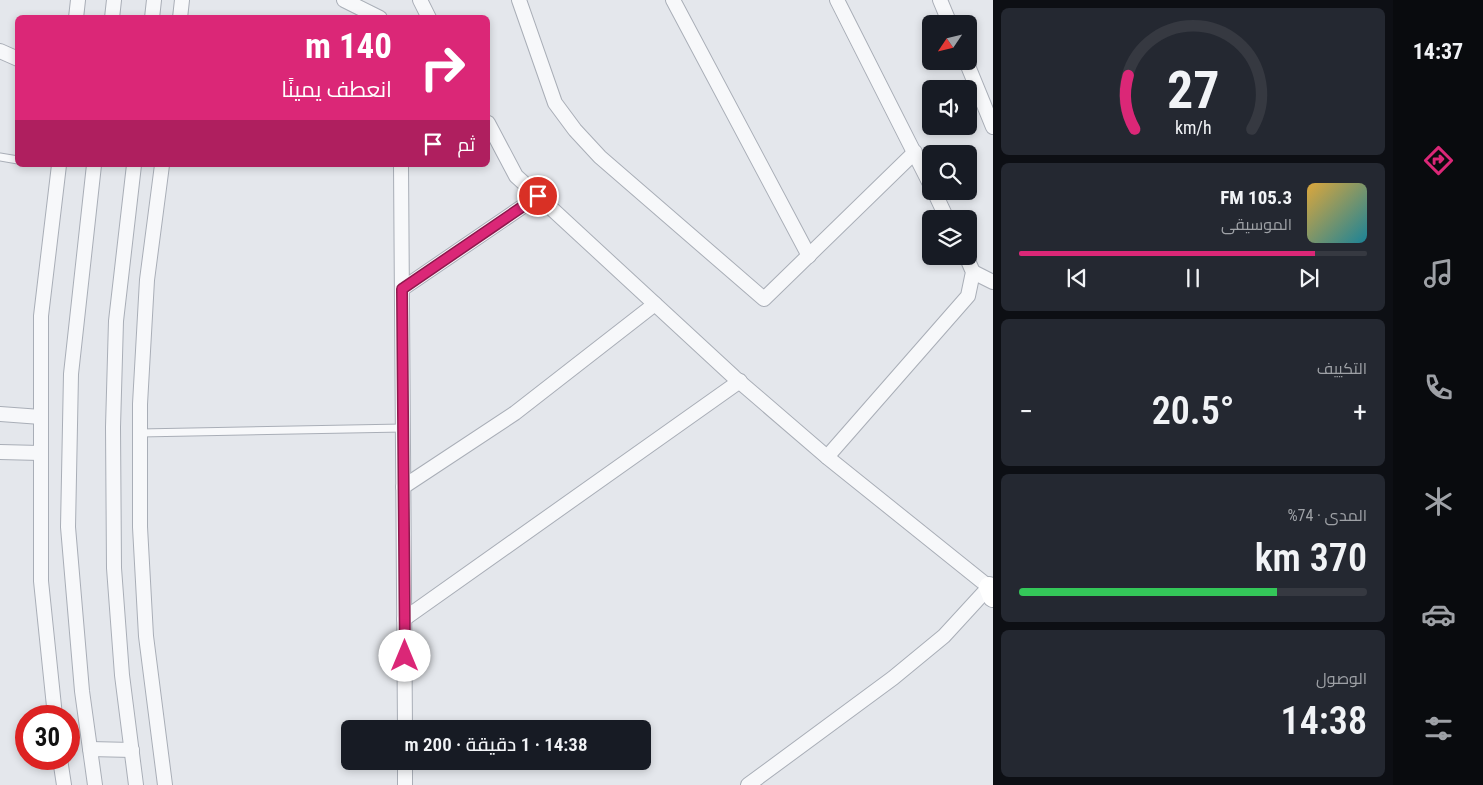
<!DOCTYPE html>
<html lang="ar">
<head>
<meta charset="utf-8">
<style>
	:root { --surface:#171b24; --page:#242831; --text:#f1f3f6; --muted:#9ea1a6; --line:#363941; --accent:#db2777 }
	body { margin:0; font-family:"Roboto Condensed",Cairo,sans-serif; background:var(--page); color:var(--text); direction:rtl; height:100vh; display:flex; flex-direction:column; font-size:19px; white-space:nowrap }
	* { box-sizing:border-box; margin:0 }
	p { font-size:16px; color:var(--muted) }
	.icon { flex:none; width:28px; height:28px; fill:none; stroke:currentColor; stroke-width:2; stroke-linecap:round; stroke-linejoin:round }
	.map { position:relative; flex:1; overflow:hidden; direction:ltr }
	.panel { display:flex; flex-direction:column; gap:8px; padding:8px; background:#0d0f14; width:400px }
	.panel>* { flex:none }
	.guide { position:absolute; left:15px; top:15px; width:475px; height:152px; border-radius:8px; box-shadow:0 2px 8px #0003; direction:rtl; background:#db2777; color:#fff; overflow:hidden }
	.needle { width:32px; rotate:235deg }
	.fabs { position:absolute; left:922px; top:15px; display:grid; gap:10px }
	.fabs a { display:grid; place-items:center; width:55px; height:55px; border-radius:8px; background:var(--surface); box-shadow:0 2px 8px #0003; font-size:25px }
	.speed { position:absolute; left:15px; top:705px; display:flex; gap:10px; font-size:25px; font-weight:700; text-align:center }
	.speed>* { display:grid; place-content:center; width:65px; height:65px; border-radius:50%; background:var(--surface); box-shadow:0 2px 8px #0003; line-height:1 }
	.speed .limit { border:8px solid #d22; background:#fff; color:#111 }
	.pin { position:absolute; display:grid; place-items:center; width:42px; height:42px; color:#fff; margin:-21px; border:2px solid #fff; border-radius:50%; box-shadow:0 1px 5px #0007 }
	.me { position:absolute; width:55px; margin:-28px; rotate:0deg; stroke-linejoin:round; filter:drop-shadow(0 0 4px #0008) }
	.turn { display:flex; align-items:center; gap:18px; height:105px; padding:0 15px; font-size:22px }
	.turn .icon { width:65px; height:65px; stroke-width:2.5 }
	.turn b { display:block; font-size:35px; line-height:42px }
	.then { display:flex; align-items:center; height:48px; padding:0 15px; background:#0003; gap:10px; font-size:19px }
	.big { font-size:38px; font-weight:600; line-height:1.1 }
	.panel .widget { flex:1; display:flex; flex-direction:column; justify-content:center; gap:8px; min-width:0; padding:0 18px; border-radius:8px; background:var(--page) }
	.panel .dial { align-items:center; gap:0 }
	.dial svg { height:130px; overflow:visible; fill:none; stroke:var(--line); stroke-width:7; stroke-linecap:round; text-anchor:middle }
	.dial text { fill:var(--text); stroke:none }
	.song { display:flex; align-items:center; gap:15px }
	.cover { width:60px; height:60px; border-radius:8px; background:linear-gradient(135deg,hsl(40 70% 55%),hsl(190 70% 35%)) }
	.played { height:5px; border-radius:2px; background:linear-gradient(90deg,var(--accent) 85%,var(--line) 85%) }
	.keys { display:flex; justify-content:space-around; direction:ltr }
	.heat { display:flex; justify-content:space-between; align-items:center; font-size:28px; direction:ltr }
	.charge { height:8px; border-radius:4px; background:linear-gradient(90deg,#34c759 74%,var(--line) 0) }
	.trip { position:absolute; left:341px; top:720px; width:310px; height:50px; border-radius:8px; background:var(--surface); box-shadow:0 2px 8px #0003; font-weight:600; line-height:50px; text-align:center; direction:rtl }
	main { display:flex; flex:1; min-height:0 }
	.dock { display:flex; flex-direction:column; width:90px; justify-content:space-around; align-items:center; background:#090b0e; color:var(--muted) }
	.dock .icon { width:35px; height:35px }
	.dock .selected { color:var(--accent) }
	.dock b { font-size:22px; color:var(--text) }
	.map>svg:first-child { display:block }
</style>
</head>
<body>
<main>
<nav class="dock">
<b>14:37</b>
<svg class="icon selected" aria-label="directions" viewBox="0 0 24 24"><path d="M12 3l9 9-9 9-9-9zM9 14v-3h6M13 9l2 2-2 2"/></svg>
<svg class="icon" aria-label="music" viewBox="0 0 24 24"><path d="M9 18V5l10-2v13"/><circle cx="6" cy="18" r="3"/><circle cx="16" cy="16" r="3"/></svg>
<svg class="icon" aria-label="phone" viewBox="0 0 24 24"><path d="M5 4h4l2 5-3 2q2 4 5 5l2-3 5 2v4C11 20 4 13 5 4z"/></svg>
<svg class="icon" aria-label="climate" viewBox="0 0 24 24"><path d="M12 3v18M4 7l16 10M4 17L20 7"/></svg>
<svg class="icon" aria-label="car" viewBox="0 0 24 24"><path d="M5 17H2v-5l4-1 3-4h7l3 4 3 1v5h-3M9 17h6M6 11h13"/><circle cx="7" cy="17" r="2"/><circle cx="17" cy="17" r="2"/></svg>
<svg class="icon" aria-label="filters" viewBox="0 0 24 24"><path d="M4 7h16M4 17h16"/><circle cx="9" cy="7" r="2"/><circle cx="15" cy="17" r="2"/></svg>
</nav>
<section class="panel">
<div class="widget dial"><svg viewBox="0 0 100 80">
<path d="M14 69A42 42 0 1 1 86 69"/>
<path d="M14 69A42 42 0 0 1 10 36" stroke="#db2777"/>
<text x="50" y="56" font-size="32" font-weight="700">27</text>
<text x="50" y="72" font-size="11">km/h</text>
</svg></div>
<div class="widget">
<div class="song"><i class="cover"></i><div><b>105.3 FM</b><p>الموسيقى</p></div></div>
<div class="played"></div>
<div class="keys"><svg class="icon" aria-label="previous" viewBox="0 0 24 24"><path d="M18 5L8 12l10 7zM5 5v14"/></svg><svg class="icon" aria-label="pause" viewBox="0 0 24 24"><path d="M8 5v14M16 5v14"/></svg><svg class="icon" aria-label="next" viewBox="0 0 24 24"><path d="M6 5l10 7-10 7zM19 5v14"/></svg></div>
</div>
<div class="widget"><p>التكييف</p>
<div class="heat"><a>−</a><b class="big">20.5°</b><a>+</a></div>
</div>
<div class="widget"><p>المدى · 74%</p><b class="big">370 km</b><div class="charge"></div></div>
<div class="widget"><p>الوصول</p><b class="big">14:38</b></div>
</section>
<div class="map">
<svg width="993" height="785" viewBox="0 0 993 785">
	<rect width="100%" height="100%" fill="#e4e7ec"/>
	<g fill="none" stroke-linecap="round" stroke-linejoin="round">
		<g stroke="#a9aeb7" stroke-width="9">
			<g id="service">
				<polyline points="0,157 18,160"/>
				<polyline points="140,433 403,428"/>
			</g>
		</g>
		<g stroke="#a9aeb7" stroke-width="16">
			<g id="minor">
				<polyline points="344,0 380,18"/>
				<polyline points="420,0 429,18"/>
				<polyline points="519,0 555,103 575,130 600,157 764,299 915,152"/>
				<polyline points="673,0 809,256"/>
				<polyline points="837,0 931,186"/>
				<polyline points="940,0 950,24"/>
				<polyline points="76,18 78,0"/>
				<polyline points="112,18 114,0"/>
				<polyline points="152,18 154,0"/>
				<polyline points="180,18 182,0"/>
				<polyline points="0,51 18,59"/>
				<polyline points="966,61 993,127"/>
				<polyline points="488,123 516,176 538,196 734,377 827,457 989,587 944,636 893,678 748,785"/>
				<polyline points="94,165 71,374 68,527 82,691 95,785"/>
				<polyline points="134,165 116,321 113,427 114,568 122,675 136,785"/>
				<polyline points="162,165 147,280 140,404 140,527 146,636 165,785"/>
				<polyline points="401,165 405,729"/>
				<polyline points="934,191 947,219"/>
				<polyline points="973,272 993,282"/>
				<polyline points="402,289 538,196"/>
				<polyline points="0,414 41,417"/>
				<polyline points="0,452 40,453"/>
				<polyline points="827,457 968,296 973,272 966,256"/>
				<polyline points="403,487 515,413 655,304"/>
				<polyline points="404,619 740,381"/>
				<polyline points="55,716 41,581 41,316 59,165"/>
				<polyline points="90,749 132,750"/>
				<polyline points="60,759 64,785"/>
				<polyline points="405,761 405,785"/>
			</g>
		</g>
		<g stroke="#a9aeb7" stroke-width="22">
			<polyline id="secondary" points="989,587 993,597"/>
		</g>
		<use href="#service" stroke="#f7f8fa" stroke-width="7"/>
		<use href="#minor" stroke="#f7f8fa" stroke-width="14"/>
		<use href="#secondary" stroke="#fff" stroke-width="20"/>
	</g>
	<g fill="none" stroke-linecap="round" stroke-linejoin="round">
		<g stroke="#8e194d" stroke-width="12">
			<polyline id="route" points="405,656 402,289 538,196"/>
		</g>
		<use href="#route" stroke="#db2777" stroke-width="9"/>
	</g>
</svg>
<div class="fabs">
<a><svg class="needle" viewBox="-14 -14 28 28"><path d="M0-13l5 13h-10z" fill="#e53935"/><path d="M0 13l5-13h-10z" fill="#9ea1a6"/></svg></a>
<a><svg class="icon" aria-label="sound" viewBox="0 0 24 24"><path d="M4 9h4l5-4v14l-5-4H4zM17 9q2 3 0 6"/></svg></a>
<a><svg class="icon" aria-label="search" viewBox="0 0 24 24"><circle cx="10" cy="10" r="6"/><path d="M15 15l6 6"/></svg></a>
<a><svg class="icon" aria-label="layers" viewBox="0 0 24 24"><path d="M12 4l9 5-9 5-9-5zM3 14l9 5 9-5"/></svg></a>
</div>
<div class="speed"><div class="limit">30</div></div>
<div class="pin" style="left:538px;top:196px;background:#d93025"><svg class="icon" aria-label="arrive" viewBox="0 0 24 24"><path d="M6 21V4h12l-3 4 3 4H6"/></svg></div>
<svg class="me" style="left:405px;top:656px" viewBox="-20 -20 40 40"><circle r="19" fill="#fff"/><path d="M0-13L10 11 0 6-10 11z" fill="#db2777"/></svg>
<div class="trip">14:38 · 1 دقيقة · 200 m</div>
<div class="guide">
<div class="turn"><svg class="icon" aria-label="right" viewBox="0 0 24 24"><path d="M7 20v-9h11M14 6l5 5-5 5"/></svg><div><b>140 m</b>انعطف يمينًا</div></div>
<div class="then">ثم<svg class="icon" aria-label="arrive" viewBox="0 0 24 24"><path d="M6 21V4h12l-3 4 3 4H6"/></svg></div>
</div>
</div>
</main>
</body>
</html>
